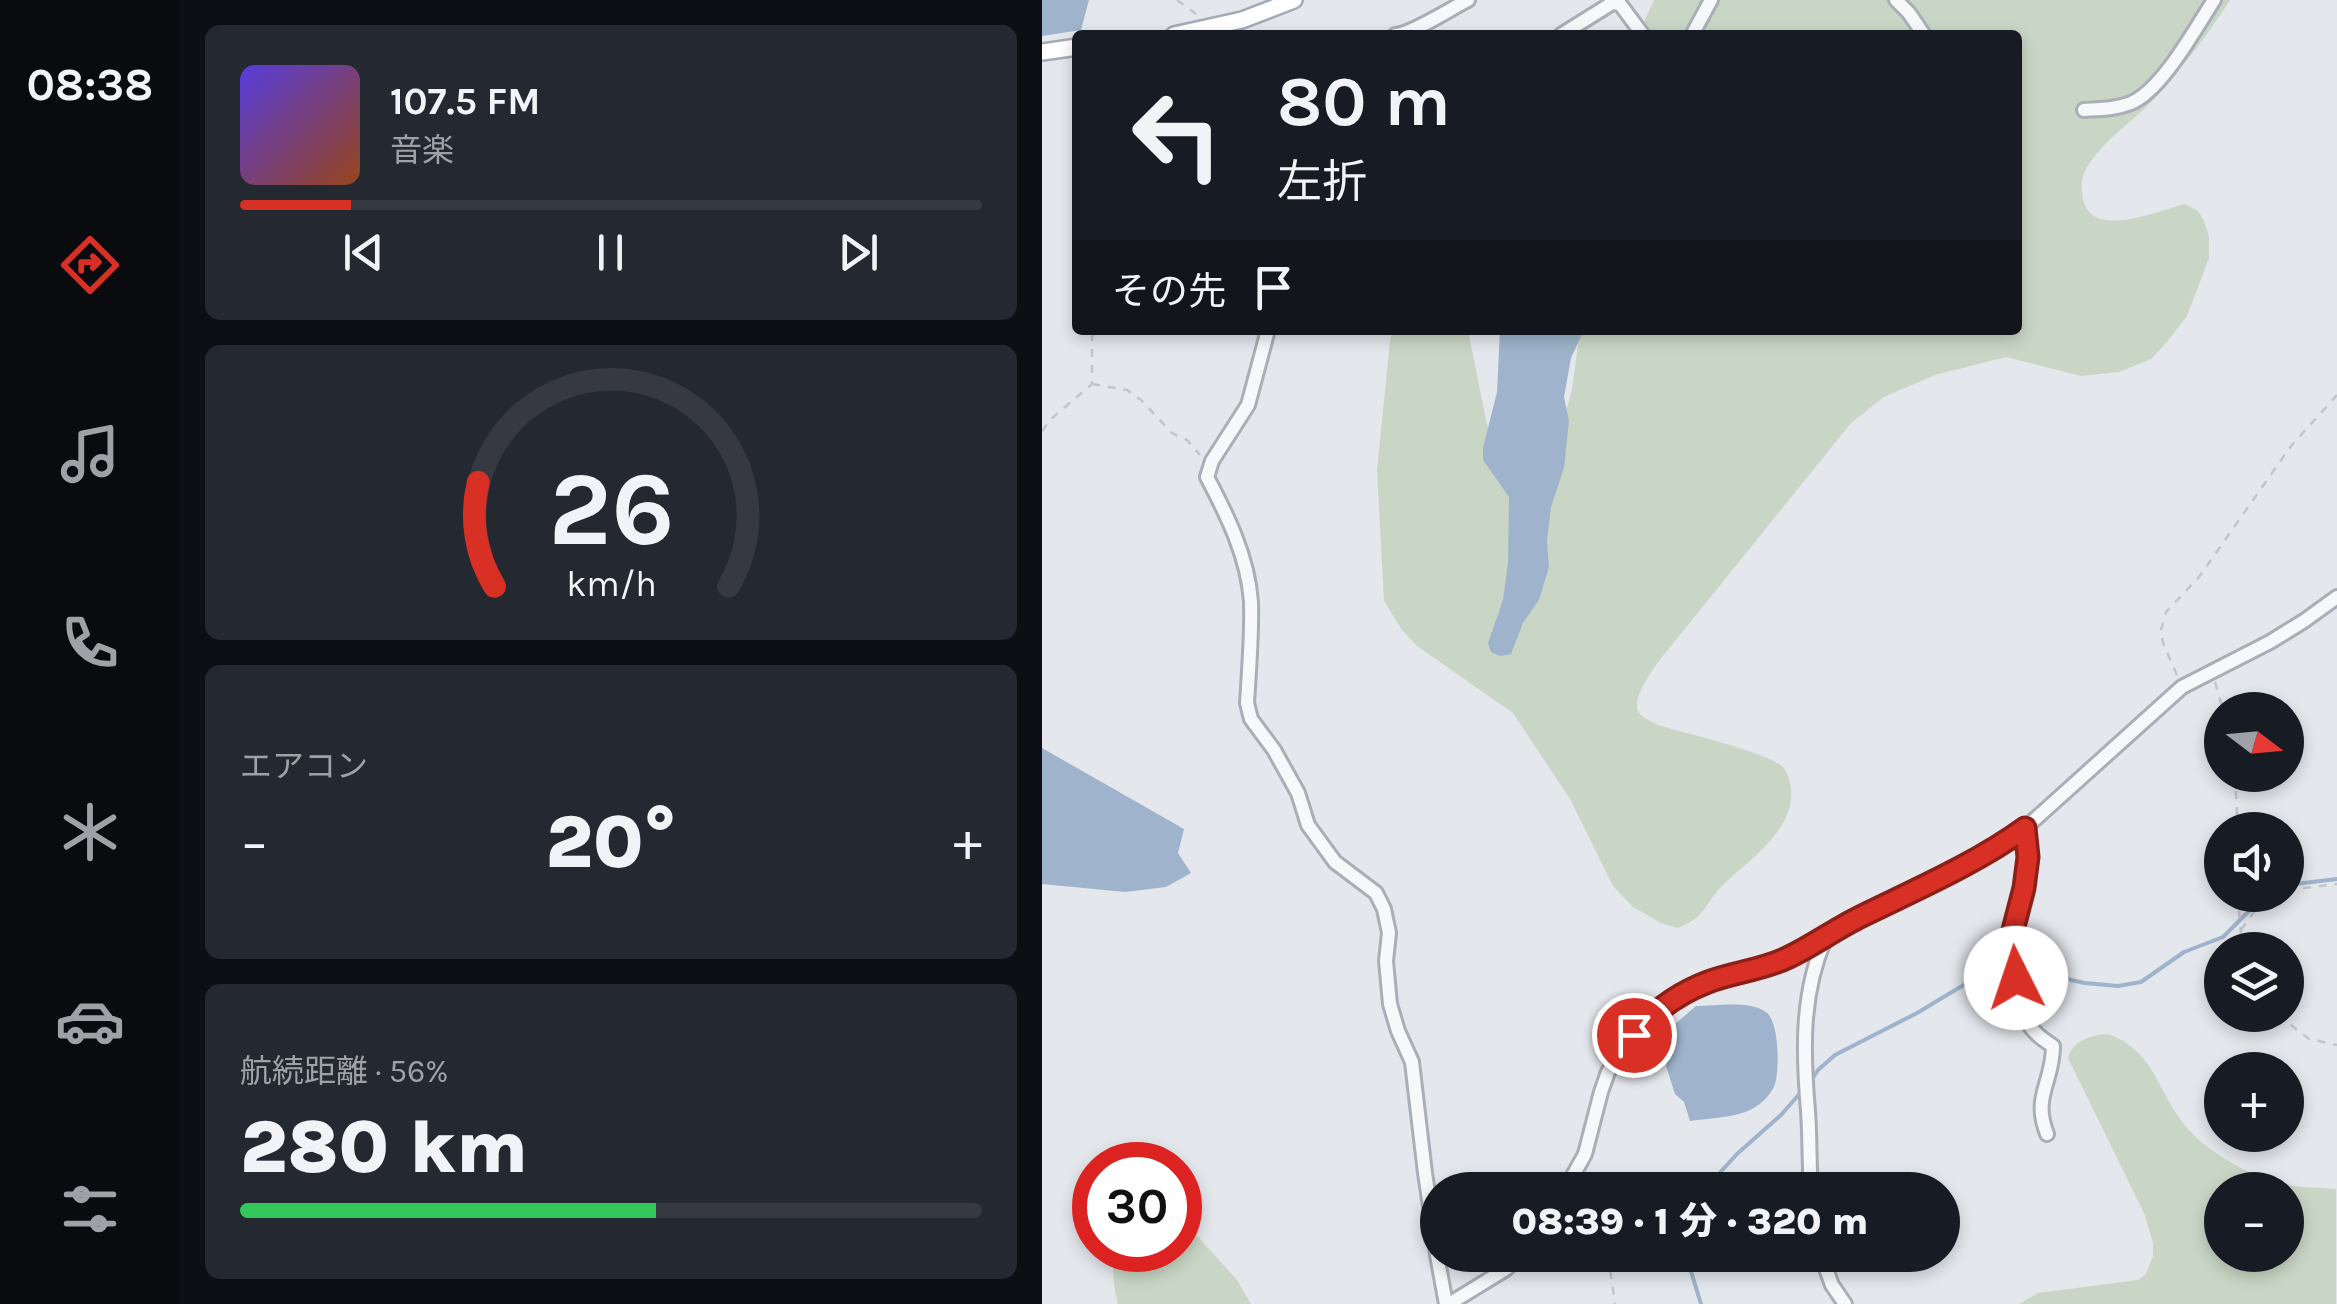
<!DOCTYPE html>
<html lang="ja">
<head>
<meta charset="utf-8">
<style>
	:root { --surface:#171b24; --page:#242831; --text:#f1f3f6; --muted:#9ea1a6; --line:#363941; --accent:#d93025 }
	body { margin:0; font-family:Karla,"Noto Sans JP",sans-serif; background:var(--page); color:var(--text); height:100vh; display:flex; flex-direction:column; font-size:38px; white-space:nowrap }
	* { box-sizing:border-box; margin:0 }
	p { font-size:32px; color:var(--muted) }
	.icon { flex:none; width:55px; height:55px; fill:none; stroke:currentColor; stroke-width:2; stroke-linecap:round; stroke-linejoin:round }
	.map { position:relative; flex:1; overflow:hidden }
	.side { display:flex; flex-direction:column; gap:25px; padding:25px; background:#0d0f14; width:862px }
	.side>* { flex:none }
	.hud { position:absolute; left:30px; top:30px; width:950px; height:305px; border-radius:10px; box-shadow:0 5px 15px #0003; background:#171b24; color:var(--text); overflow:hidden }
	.needle { width:65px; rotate:106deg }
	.controls { position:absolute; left:1162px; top:692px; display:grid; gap:20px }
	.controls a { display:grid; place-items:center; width:100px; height:100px; border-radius:50%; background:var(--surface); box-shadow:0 5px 15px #0003; font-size:50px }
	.speed { position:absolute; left:30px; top:1142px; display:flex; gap:20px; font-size:50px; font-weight:700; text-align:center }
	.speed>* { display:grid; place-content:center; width:130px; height:130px; border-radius:50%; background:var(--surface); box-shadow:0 5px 15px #0003; line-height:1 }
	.speed .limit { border:15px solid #d22; background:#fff; color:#111 }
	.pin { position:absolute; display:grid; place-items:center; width:85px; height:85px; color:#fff; margin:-42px; border:5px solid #fff; border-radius:50%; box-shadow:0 2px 10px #0007 }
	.me { position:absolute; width:110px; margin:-55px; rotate:356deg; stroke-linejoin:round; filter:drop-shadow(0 0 8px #0008) }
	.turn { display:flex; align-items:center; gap:35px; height:210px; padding:0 40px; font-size:45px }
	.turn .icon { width:130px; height:130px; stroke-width:2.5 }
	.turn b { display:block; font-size:70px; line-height:85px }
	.then { display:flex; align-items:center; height:95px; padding:0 40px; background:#0003; gap:20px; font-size:38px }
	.big { font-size:75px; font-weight:800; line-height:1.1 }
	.side .card { flex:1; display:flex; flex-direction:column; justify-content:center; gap:15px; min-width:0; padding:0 35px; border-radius:15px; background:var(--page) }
	.side .dial { align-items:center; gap:0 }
	.dial svg { height:260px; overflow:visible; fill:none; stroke:var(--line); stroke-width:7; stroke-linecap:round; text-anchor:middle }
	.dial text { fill:var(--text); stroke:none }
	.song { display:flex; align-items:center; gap:30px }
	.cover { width:120px; height:120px; border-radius:15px; background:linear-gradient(135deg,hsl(250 70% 55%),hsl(20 70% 35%)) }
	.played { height:10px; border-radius:5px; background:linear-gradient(90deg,var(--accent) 15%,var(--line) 15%) }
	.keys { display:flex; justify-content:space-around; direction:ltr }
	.heat { display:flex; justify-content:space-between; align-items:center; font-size:55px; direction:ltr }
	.charge { height:15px; border-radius:8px; background:linear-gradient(90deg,#34c759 56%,var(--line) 0) }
	.trip { position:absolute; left:378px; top:1172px; width:540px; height:100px; border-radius:50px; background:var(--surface); box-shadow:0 5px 15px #0003; font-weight:800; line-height:100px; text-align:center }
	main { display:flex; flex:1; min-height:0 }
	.menu { display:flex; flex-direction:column; width:180px; justify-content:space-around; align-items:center; background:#090b0e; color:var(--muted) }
	.menu .icon { width:70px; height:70px }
	.menu .active { color:var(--accent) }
	.menu b { font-size:45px; color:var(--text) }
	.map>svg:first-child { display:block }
</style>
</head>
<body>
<main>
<nav class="menu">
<b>08:38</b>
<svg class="icon active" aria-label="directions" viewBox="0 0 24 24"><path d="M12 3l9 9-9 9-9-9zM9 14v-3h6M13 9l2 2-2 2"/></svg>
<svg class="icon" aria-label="music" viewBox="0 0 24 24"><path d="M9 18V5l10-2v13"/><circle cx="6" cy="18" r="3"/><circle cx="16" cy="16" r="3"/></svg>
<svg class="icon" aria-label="phone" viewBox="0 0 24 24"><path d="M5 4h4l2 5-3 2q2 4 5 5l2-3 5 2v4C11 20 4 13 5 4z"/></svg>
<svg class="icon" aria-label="climate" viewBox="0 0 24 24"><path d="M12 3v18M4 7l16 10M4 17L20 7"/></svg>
<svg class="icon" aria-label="car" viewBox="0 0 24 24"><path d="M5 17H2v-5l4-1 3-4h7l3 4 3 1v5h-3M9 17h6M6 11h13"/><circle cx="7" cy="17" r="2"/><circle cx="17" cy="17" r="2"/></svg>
<svg class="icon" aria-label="filters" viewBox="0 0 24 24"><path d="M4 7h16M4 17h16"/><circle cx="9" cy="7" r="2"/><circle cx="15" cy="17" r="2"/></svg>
</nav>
<section class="side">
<div class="card">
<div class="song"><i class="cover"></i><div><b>107.5 FM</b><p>音楽</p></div></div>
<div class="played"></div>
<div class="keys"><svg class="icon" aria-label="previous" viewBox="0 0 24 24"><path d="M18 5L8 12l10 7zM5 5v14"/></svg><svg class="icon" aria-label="pause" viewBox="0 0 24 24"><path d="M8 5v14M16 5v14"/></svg><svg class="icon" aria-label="next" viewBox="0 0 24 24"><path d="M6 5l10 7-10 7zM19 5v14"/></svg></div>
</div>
<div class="card dial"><svg viewBox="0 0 100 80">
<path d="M14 69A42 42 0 1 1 86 69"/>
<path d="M14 69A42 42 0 0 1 9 37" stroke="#d93025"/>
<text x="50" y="56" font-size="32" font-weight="700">26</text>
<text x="50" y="72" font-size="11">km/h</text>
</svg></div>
<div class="card"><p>エアコン</p>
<div class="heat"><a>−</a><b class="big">20°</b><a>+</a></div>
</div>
<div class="card"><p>航続距離 · 56%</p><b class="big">280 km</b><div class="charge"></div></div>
</section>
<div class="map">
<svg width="1295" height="1304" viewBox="0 0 1295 1304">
	<rect width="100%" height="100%" fill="#e4e7ec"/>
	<g fill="#c9d6c5" fill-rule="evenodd">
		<path d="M612 0H1188C1167 34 1140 67 1113 98 1096 117 1074 131 1057 151 1044 166 1036 178 1041 199 1050 241 1117 210 1143 204L1156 211 1162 221 1167 237V258L1145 316 1125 342 1109 359 1077 372 1039 376 964 357 893 375 842 397 809 423 629 646C619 658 589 695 596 711 599 718 610 721 616 725 642 733 725 752 741 767 746 773 748 782 749 789 753 832 705 860 679 887 662 905 662 919 635 928L619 923 591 907 571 886 528 799 471 713 375 646 360 630 342 601 335 470 348 341 351 330H426L444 420 446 427 453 432 520 428 530 389 538 330H975V35H596Z"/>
		<path d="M1066 1034C1110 1050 1114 1085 1138 1119 1161 1151 1204 1174 1241 1184 1258 1188 1277 1187 1294 1189V1304H977L996 1293 1096 1280 1104 1274 1111 1256V1243L1102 1213 1026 1058C1031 1040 1049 1035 1066 1034ZM1180 1190H1245V1255H1180Z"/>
		<path d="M138 1217 195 1280 209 1304H76C72 1288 68 1266 75 1250H138Z"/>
	</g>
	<g fill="#9fb4cc">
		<polygon points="0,0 47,0 39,30 0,36"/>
		<polygon points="458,330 542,330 529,358 522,397 527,421 522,468 509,507 505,541 507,567 497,600 481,623 469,654 458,656 449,652 446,643 461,600 466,563 467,497 441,460 441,448 455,392"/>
		<polygon points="0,748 142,829 136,853 149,873 124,887 83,892 0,884"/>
		<path d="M654 1006C674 1006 707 1000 724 1012 737 1022 737 1064 734 1080 732 1092 721 1103 710 1109 693 1118 667 1118 648 1121L642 1102 633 1094 624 1066 628 1037 632 1025Z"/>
	</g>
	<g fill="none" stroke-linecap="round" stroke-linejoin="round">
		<g stroke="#9fb4cc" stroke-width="4">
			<polyline points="1245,885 1295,879"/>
			<polyline points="770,1079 776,1070 793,1055 875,1013 940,974 986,967 999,968 1029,980 1043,983 1076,986 1099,982 1142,952 1181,937 1223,895"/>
			<polyline points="662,1190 695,1154 739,1115 760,1091"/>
			<polyline points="644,1255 659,1304"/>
		</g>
		<g stroke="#a9aeb7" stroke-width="18">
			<g id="minor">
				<polyline points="569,0 571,3 578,4 601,35"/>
				<polyline points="854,0 867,13 882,35"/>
				<path d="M353 35C368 35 408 9 426 0"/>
				<polyline points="519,35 575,0"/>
				<polyline points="650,35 669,0"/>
				<path d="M1042 110C1058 109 1074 109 1089 103 1120 90 1153 29 1172 0"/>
				<path d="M226 330 206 405 170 461 165 477C185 515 206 557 209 602 210 635 207 670 205 703L209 719 232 750 256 793 266 825 293 862 334 893 342 909 347 933 344 961 348 1004 356 1031 370 1062 383 1173 395 1253"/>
				<path d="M983 829C985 850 986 869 981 890 978 906 972 920 970 935 967 955 975 1001 984 1019 990 1032 1000 1039 1011 1046 1011 1083 990 1096 1005 1134"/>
				<polyline points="523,1190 543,1154 559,1092 566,1072 591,1035 617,1009 667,982 708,972 743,959 817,918 872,892 980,831 1140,687 1228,642 1262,621 1295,597"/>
				<path d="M769 1190C767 1164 768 1137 766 1111 761 1052 759 994 783 939"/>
				<polyline points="395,1255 404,1304"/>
				<polyline points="779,1255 790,1285 803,1304"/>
				<polyline points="407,1304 464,1269 478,1255"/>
			</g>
		</g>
		<g stroke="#a3abb8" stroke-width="20">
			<g id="major">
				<polyline points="132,35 200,20 252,0"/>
				<polyline points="0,52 35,47"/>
			</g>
		</g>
		<g stroke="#c2c5cb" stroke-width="2.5" stroke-dasharray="8 8" stroke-linecap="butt">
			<polyline points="135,0 154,14"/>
			<polyline points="50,384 85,390 99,400 130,433 145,440 158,455"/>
			<polyline points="0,431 9,419 50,384 50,337 54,330"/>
			<polyline points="1135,675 1121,643 1119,630 1124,612 1157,577 1249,446 1295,395"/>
			<polyline points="1173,682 1181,710"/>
			<polyline points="1193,775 1196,830"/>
			<polyline points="1245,890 1295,884"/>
			<polyline points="1196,895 1200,950"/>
			<polyline points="1199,930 1214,909 1232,895"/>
			<polyline points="1236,1015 1267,1039 1295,1045"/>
			<polyline points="548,1175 551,1190"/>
			<polyline points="566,1255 573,1304"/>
		</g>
		<use href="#minor" stroke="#f7f8fa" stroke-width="12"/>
		<use href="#major" stroke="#fff" stroke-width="15"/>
	</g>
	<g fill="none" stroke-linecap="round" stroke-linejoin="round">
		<g stroke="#8d1f18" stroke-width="25">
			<path id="route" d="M592 1035C611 1012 637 993 666 982 692 972 721 970 747 957 772 945 795 928 820 916 873 890 935 863 983 828L986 857 982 888 969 938 974 978"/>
		</g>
		<use href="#route" stroke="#d93025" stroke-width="18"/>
	</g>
</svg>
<div class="controls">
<a><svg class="needle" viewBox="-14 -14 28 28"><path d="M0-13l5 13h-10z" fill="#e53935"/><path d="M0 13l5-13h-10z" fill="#9ea1a6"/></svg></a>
<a><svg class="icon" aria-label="sound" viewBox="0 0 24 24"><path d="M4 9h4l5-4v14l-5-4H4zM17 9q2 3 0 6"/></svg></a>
<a><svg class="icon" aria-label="layers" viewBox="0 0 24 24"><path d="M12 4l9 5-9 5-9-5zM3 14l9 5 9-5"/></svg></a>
<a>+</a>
<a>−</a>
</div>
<div class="speed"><div class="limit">30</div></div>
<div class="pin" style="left:592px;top:1035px;background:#d93025"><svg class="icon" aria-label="arrive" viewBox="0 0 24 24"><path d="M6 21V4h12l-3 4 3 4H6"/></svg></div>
<svg class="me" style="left:974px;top:978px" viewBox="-20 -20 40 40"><circle r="19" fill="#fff"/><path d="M0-13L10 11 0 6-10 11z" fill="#d93025"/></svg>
<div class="trip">08:39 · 1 分 · 320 m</div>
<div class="hud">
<div class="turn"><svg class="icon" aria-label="left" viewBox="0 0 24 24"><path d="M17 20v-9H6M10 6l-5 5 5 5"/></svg><div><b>80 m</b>左折</div></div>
<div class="then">その先<svg class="icon" aria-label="arrive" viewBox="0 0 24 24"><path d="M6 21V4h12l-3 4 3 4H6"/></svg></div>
</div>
</div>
</main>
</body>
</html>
